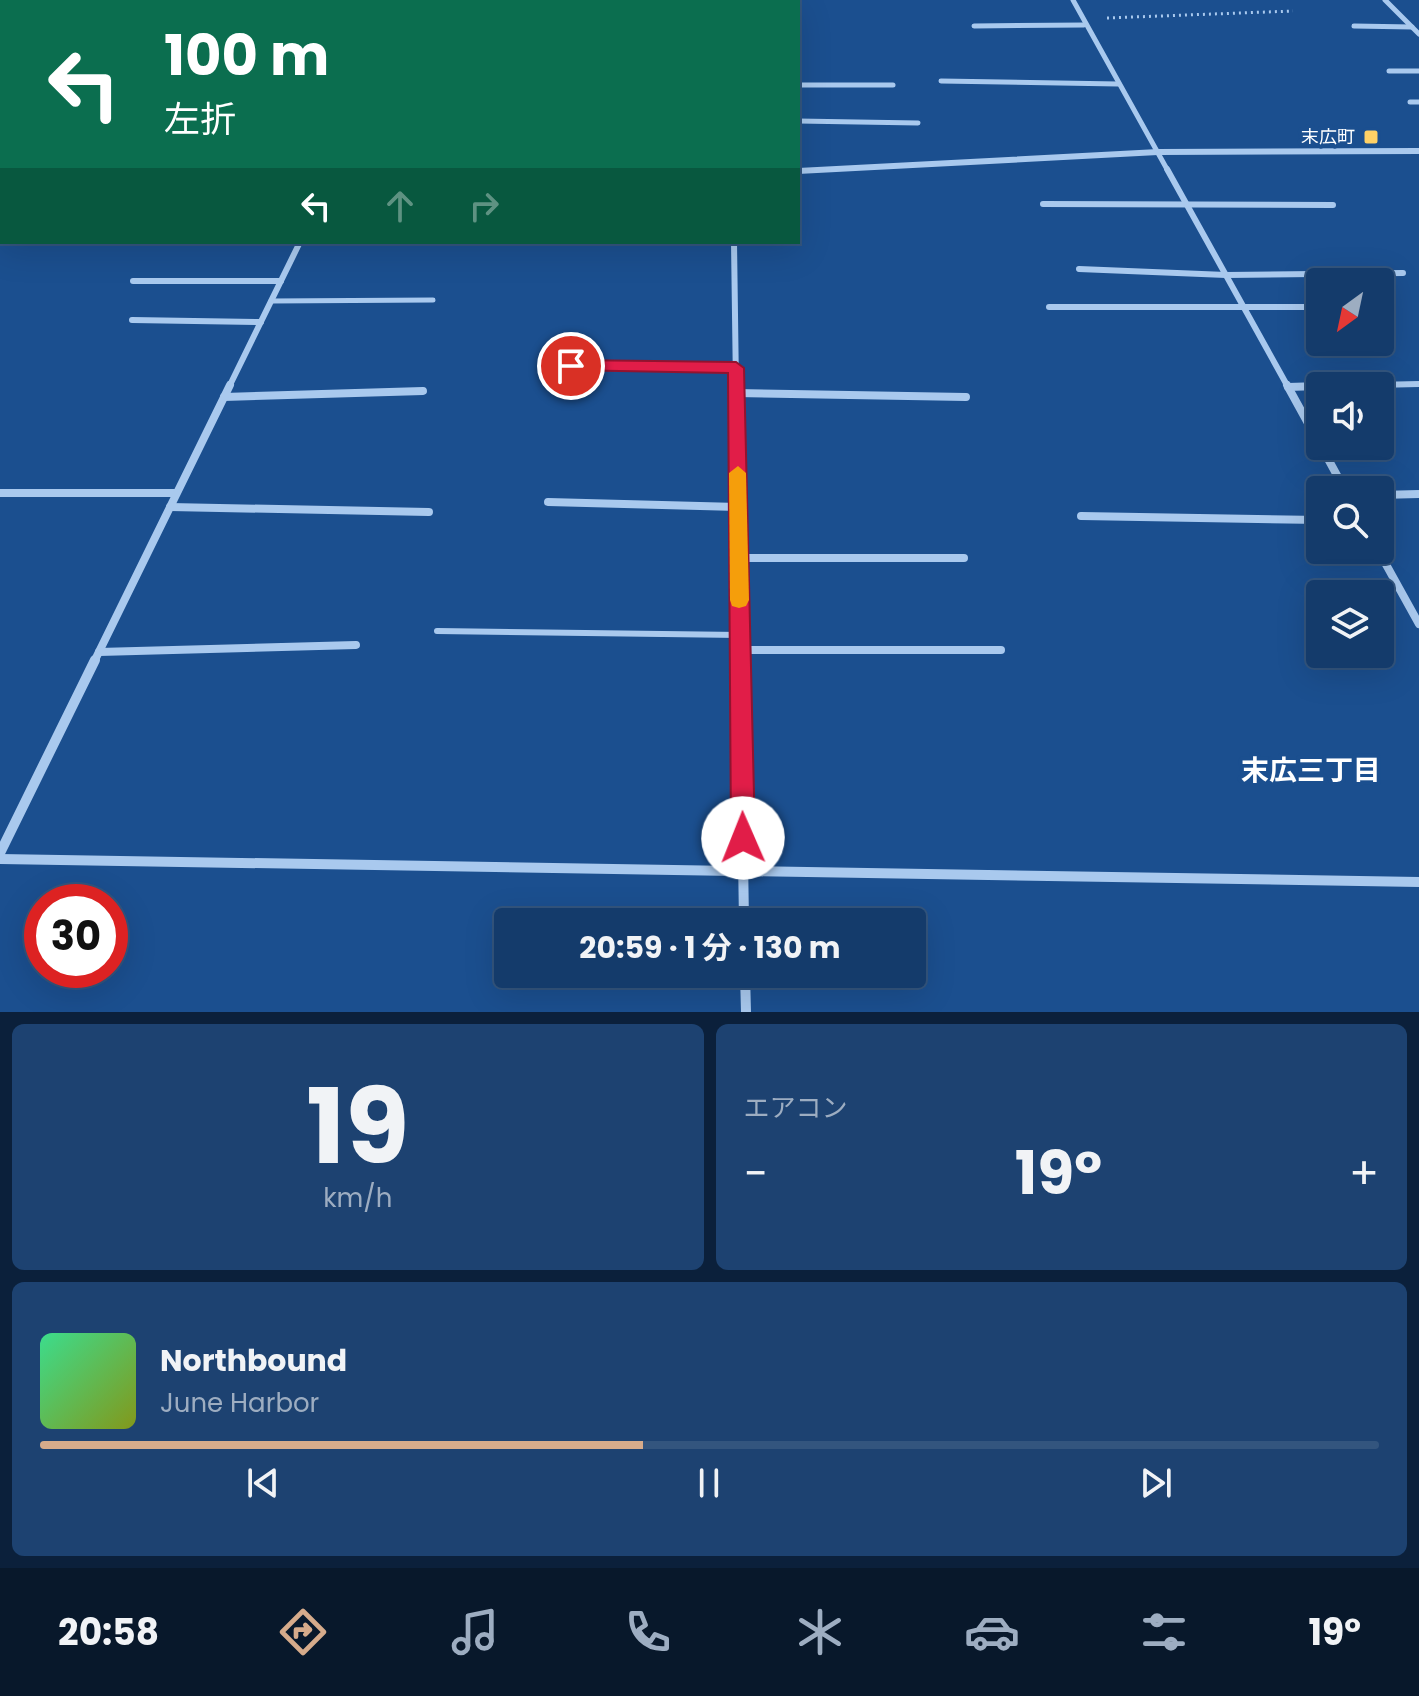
<!DOCTYPE html>
<html lang="ja">
<head>
<meta charset="utf-8">
<style>
	:root { --surface:#143b6b; --page:#1d4271; --text:#f1f3f6; --muted:#9dadc1; --line:#33557e; --accent:#d6ab8b }
	body { margin:0; font-family:Poppins,"Noto Sans JP",sans-serif; background:var(--page); color:var(--text); height:100vh; display:flex; flex-direction:column; font-size:30px; white-space:nowrap }
	* { box-sizing:border-box; margin:0 }
	p { font-size:26px; color:var(--muted) }
	.icon { flex:none; width:44px; height:44px; fill:none; stroke:currentColor; stroke-width:2; stroke-linecap:round; stroke-linejoin:round }
	.map { position:relative; height:1012px; overflow:hidden }
	.panel { display:flex; flex-direction:column; gap:12px; padding:12px; background:#0b203b; flex:1 }
	.panel>* { flex:none }
	.banner { position:absolute; left:0px; top:0px; width:800px; height:244px; box-shadow:0 8px 32px #0002,0 0 0 2px var(--line); background:#0b6e4f; color:#fff; overflow:hidden }
	.needle { width:52px; rotate:213deg }
	.fabs { position:absolute; left:1306px; top:268px; display:grid; gap:16px }
	.fabs a { display:grid; place-items:center; width:88px; height:88px; border-radius:8px; background:var(--surface); box-shadow:0 8px 32px #0002,0 0 0 2px var(--line); font-size:40px }
	.speed { position:absolute; left:24px; top:884px; display:flex; gap:16px; font-size:40px; font-weight:700; text-align:center }
	.speed>* { display:grid; place-content:center; width:104px; height:104px; border-radius:50%; background:var(--surface); box-shadow:0 8px 32px #0002,0 0 0 2px var(--line); line-height:1 }
	.speed .limit { border:12px solid #d22; background:#fff; color:#111 }
	.pin { position:absolute; display:grid; place-items:center; width:68px; height:68px; color:#fff; margin:-34px; border:4px solid #fff; border-radius:50%; box-shadow:0 2px 8px #0007 }
	.me { position:absolute; width:88px; margin:-44px; rotate:359deg; stroke-linejoin:round; filter:drop-shadow(0 0 6px #0008) }
	.turn { display:flex; align-items:center; gap:28px; height:168px; padding:0 32px; font-size:36px }
	.turn .icon { width:104px; height:104px; stroke-width:2.5 }
	.turn b { display:block; font-size:56px; line-height:68px }
	.lanes { display:flex; align-items:center; height:76px; padding:0 32px; background:#0003; justify-content:center; gap:40px; direction:ltr }
	.lanes .off { opacity:.35 }
	.big { font-size:60px; font-weight:700; line-height:1.1 }
	.panel .card { flex:1; display:flex; flex-direction:column; justify-content:center; gap:12px; min-width:0; padding:0 28px; border-radius:12px; background:var(--page) }
	.panel .dial { align-items:center; gap:0 }
	.dial b { font-size:104px; line-height:1 }
	.song { display:flex; align-items:center; gap:24px }
	.cover { width:96px; height:96px; border-radius:12px; background:linear-gradient(135deg,hsl(150 70% 55%),hsl(70 70% 35%)) }
	.played { height:8px; border-radius:4px; background:linear-gradient(90deg,var(--accent) 45%,var(--line) 45%) }
	.keys { display:flex; justify-content:space-around; direction:ltr }
	.heat { display:flex; justify-content:space-between; align-items:center; font-size:44px; direction:ltr }
	.panel .tiles { flex:1; display:grid; gap:12px; grid-template-columns:1fr 1fr }
	.card:last-child { grid-column:span 2 }
	.trip { position:absolute; left:494px; top:908px; width:432px; height:80px; border-radius:8px; background:var(--surface); box-shadow:0 8px 32px #0002,0 0 0 2px var(--line); font-weight:700; line-height:80px; text-align:center }
	.tab-bar { display:flex; height:128px; justify-content:space-around; align-items:center; background:#08182b; color:var(--muted) }
	.tab-bar .icon { width:56px; height:56px }
	.tab-bar .active { color:var(--accent) }
	.tab-bar b { font-size:36px; color:var(--text) }
	.map>svg:first-child { display:block }
</style>
</head>
<body>
<div class="map">
<svg width="1419" height="1012" viewBox="0 0 1419 1012">
	<rect width="100%" height="100%" fill="#1b4f8f"/>
	<g fill="none" stroke-linecap="round" stroke-linejoin="round">
		<polyline stroke="#a9c9ee" stroke-width="3" stroke-dasharray="2 4" stroke-linecap="butt" points="1107,18 1293,11"/>
		<polyline stroke="#a9c9ee" stroke-width="5" points="271,301 433,300"/>
		<polyline stroke="#a9c9ee" stroke-width="6" points="437,631 740,635"/>
		<g stroke="#a9c9ee" stroke-width="5">
			<polyline points="1073,0 1168,171"/>
			<polyline points="1385,0 1419,34"/>
			<polyline points="974,26 1084,25"/>
			<polyline points="1354,26 1412,27"/>
			<polyline points="1389,71 1419,71"/>
			<polyline points="941,81 1118,84"/>
			<polyline points="798,85 893,85"/>
			<polyline points="1410,102 1419,102"/>
			<polyline points="798,121 918,123"/>
		</g>
		<g stroke="#a9c9ee" stroke-width="6">
			<polyline points="1167,169 1288,387"/>
			<polyline points="1043,204 1333,205"/>
			<polyline points="734,242 736,387"/>
			<polyline points="1079,269 1226,275 1403,273"/>
			<polyline points="133,281 281,281"/>
			<polyline points="1049,307 1320,307"/>
			<polyline points="132,320 261,322"/>
			<polyline points="543,365 736,368"/>
			<polyline points="1330,386 1419,384"/>
			<polyline points="229,387 300,242"/>
			<polyline points="1294,387 1320,386"/>
		</g>
		<g stroke="#a9c9ee" stroke-width="8">
			<polyline points="736,385 740,662"/>
			<polyline points="1287,385 1320,445"/>
			<polyline points="1330,386 1382,385"/>
			<polyline points="1288,387 1320,386"/>
			<polyline points="736,393 966,397"/>
			<polyline points="224,397 423,391"/>
			<polyline points="1321,446 1345,490"/>
			<polyline points="0,493 176,493"/>
			<polyline points="1380,495 1419,494"/>
			<polyline points="548,502 738,507"/>
			<polyline points="170,507 429,512"/>
			<polyline points="1081,516 1320,520"/>
			<polyline points="1378,550 1419,624"/>
			<polyline points="739,558 964,558"/>
			<polyline points="740,650 1001,650"/>
			<polyline points="99,652 356,645"/>
			<polyline points="94,662 230,385"/>
		</g>
		<g stroke="#a9c9ee" stroke-width="10">
			<polyline points="740,660 744,922"/>
			<polyline points="0,853 95,660"/>
			<polyline points="0,859 1419,882"/>
			<polyline points="745,974 746,1012"/>
		</g>
		<g fill="#a9c9ee" fill-rule="evenodd">
			<polygon points="1419,148 1419,154 1158,155 798,174 798,168 1158,149"/>
			<rect x="0" y="206" width="2" height="6"/>
		</g>
	</g>
	<rect fill="#3a679d" x="580" y="0" width="126" height="2"/>
	<polygon fill="#e11d48" stroke="#92132f" stroke-width="2" points="571,360 736,362 744,368 755,838 751,847 743,850 735,847 731,838 728,373 565,370 565,362"/>
	<polygon fill="#f59e0b" points="738,466 746,473 749,600 746,606 739,608 732,606 730,600 729,473"/>
	<rect fill="#ffd166" stroke="#1b4f8f" stroke-width="3" x="1363" y="129" width="16" height="16" rx="4"/>
	<g text-anchor="middle" stroke-width="8" stroke-linejoin="round" paint-order="stroke">
		<g font-size="18" fill="#fff" stroke="#1b4f8f" text-anchor="end">
			<text x="1355" y="143">末広町</text>
		</g>
		<g font-size="28" font-weight="bold" fill="#fff" stroke="#1b4f8f">
			<text x="1311" y="780">末広三丁目</text>
		</g>
	</g>
</svg>
<div class="fabs">
<a><svg class="needle" viewBox="-14 -14 28 28"><path d="M0-13l5 13h-10z" fill="#e53935"/><path d="M0 13l5-13h-10z" fill="#9dadc1"/></svg></a>
<a><svg class="icon" aria-label="sound" viewBox="0 0 24 24"><path d="M4 9h4l5-4v14l-5-4H4zM17 9q2 3 0 6"/></svg></a>
<a><svg class="icon" aria-label="search" viewBox="0 0 24 24"><circle cx="10" cy="10" r="6"/><path d="M15 15l6 6"/></svg></a>
<a><svg class="icon" aria-label="layers" viewBox="0 0 24 24"><path d="M12 4l9 5-9 5-9-5zM3 14l9 5 9-5"/></svg></a>
</div>
<div class="speed"><div class="limit">30</div></div>
<div class="pin" style="left:571px;top:366px;background:#d93025"><svg class="icon" aria-label="arrive" viewBox="0 0 24 24"><path d="M6 21V4h12l-3 4 3 4H6"/></svg></div>
<svg class="me" style="left:743px;top:838px" viewBox="-20 -20 40 40"><circle r="19" fill="#fff"/><path d="M0-13L10 11 0 6-10 11z" fill="#e11d48"/></svg>
<div class="trip">20:59 · 1 分 · 130 m</div>
<div class="banner">
<div class="turn"><svg class="icon" aria-label="left" viewBox="0 0 24 24"><path d="M17 20v-9H6M10 6l-5 5 5 5"/></svg><div><b>100 m</b>左折</div></div>
<div class="lanes"><svg class="icon" aria-label="left" viewBox="0 0 24 24"><path d="M17 20v-9H6M10 6l-5 5 5 5"/></svg><svg class="icon off" aria-label="ahead" viewBox="0 0 24 24"><path d="M12 20V5M6 11l6-6 6 6"/></svg><svg class="icon off" aria-label="right" viewBox="0 0 24 24"><path d="M7 20v-9h11M14 6l5 5-5 5"/></svg></div>
</div>
</div>
<section class="panel">
<div class="tiles">
<div class="card dial"><b>19</b><p>km/h</p></div>
<div class="card"><p>エアコン</p>
<div class="heat"><a>−</a><b class="big">19°</b><a>+</a></div>
</div>
<div class="card">
<div class="song"><i class="cover"></i><div><b>Northbound</b><p>June Harbor</p></div></div>
<div class="played"></div>
<div class="keys"><svg class="icon" aria-label="previous" viewBox="0 0 24 24"><path d="M18 5L8 12l10 7zM5 5v14"/></svg><svg class="icon" aria-label="pause" viewBox="0 0 24 24"><path d="M8 5v14M16 5v14"/></svg><svg class="icon" aria-label="next" viewBox="0 0 24 24"><path d="M6 5l10 7-10 7zM19 5v14"/></svg></div>
</div>
</div>
</section>
<nav class="tab-bar">
<b>20:58</b>
<svg class="icon active" aria-label="directions" viewBox="0 0 24 24"><path d="M12 3l9 9-9 9-9-9zM9 14v-3h6M13 9l2 2-2 2"/></svg>
<svg class="icon" aria-label="music" viewBox="0 0 24 24"><path d="M9 18V5l10-2v13"/><circle cx="6" cy="18" r="3"/><circle cx="16" cy="16" r="3"/></svg>
<svg class="icon" aria-label="phone" viewBox="0 0 24 24"><path d="M5 4h4l2 5-3 2q2 4 5 5l2-3 5 2v4C11 20 4 13 5 4z"/></svg>
<svg class="icon" aria-label="climate" viewBox="0 0 24 24"><path d="M12 3v18M4 7l16 10M4 17L20 7"/></svg>
<svg class="icon" aria-label="car" viewBox="0 0 24 24"><path d="M5 17H2v-5l4-1 3-4h7l3 4 3 1v5h-3M9 17h6M6 11h13"/><circle cx="7" cy="17" r="2"/><circle cx="17" cy="17" r="2"/></svg>
<svg class="icon" aria-label="filters" viewBox="0 0 24 24"><path d="M4 7h16M4 17h16"/><circle cx="9" cy="7" r="2"/><circle cx="15" cy="17" r="2"/></svg>
<b>19°</b>
</nav>
</body>
</html>
